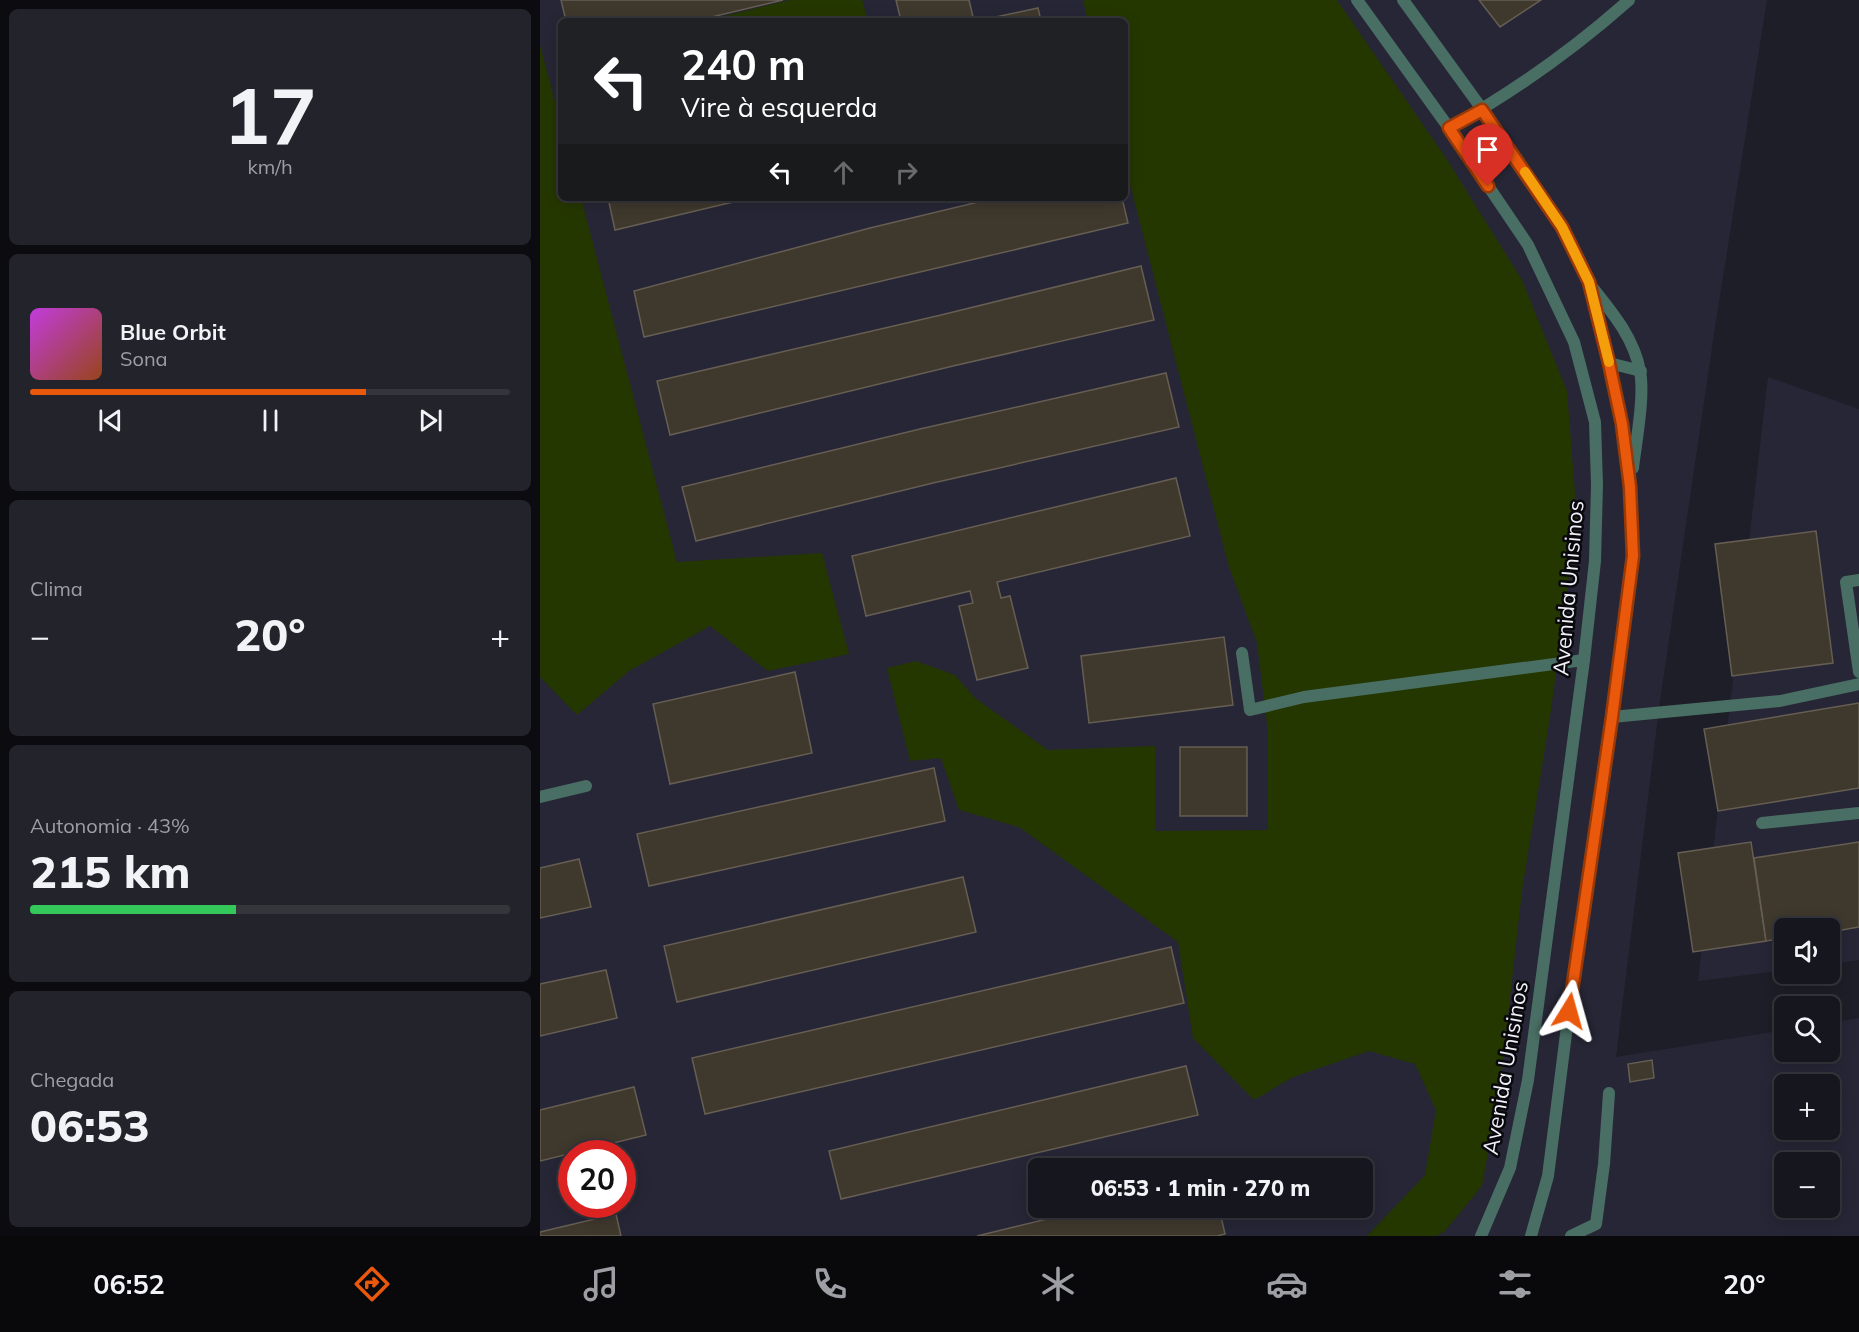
<!DOCTYPE html>
<html lang="pt">
<head>
<meta charset="utf-8">
<style>
	:root { --surface:#16161e; --page:#23232b; --text:#f1f3f6; --muted:#9e9fa4; --line:#35353c; --accent:#ea580c }
	body { margin:0; font-family:Mulish,sans-serif; background:var(--page); color:var(--text); height:100vh; display:flex; flex-direction:column; font-size:22px; white-space:nowrap }
	* { box-sizing:border-box; margin:0 }
	p { font-size:20px; color:var(--muted) }
	.icon { flex:none; width:33px; height:33px; fill:none; stroke:currentColor; stroke-width:2; stroke-linecap:round; stroke-linejoin:round }
	.map { position:relative; flex:1; overflow:hidden }
	.drawer { display:flex; flex-direction:column; gap:9px; padding:9px; background:#0c0c10; width:540px }
	.drawer>* { flex:none }
	.guide { position:absolute; left:18px; top:18px; width:570px; height:183px; border-radius:9px; box-shadow:0 3px 15px #0003,0 0 0 2px var(--line); background:#202124; color:#fff; overflow:hidden }
	.tools { position:absolute; left:1234px; top:918px; display:grid; gap:12px }
	.tools a { display:grid; place-items:center; width:66px; height:66px; border-radius:9px; background:var(--surface); box-shadow:0 3px 15px #0003,0 0 0 2px var(--line); font-size:30px }
	.speed { position:absolute; left:18px; top:1140px; display:flex; gap:12px; font-size:30px; font-weight:700; text-align:center }
	.speed>* { display:grid; place-content:center; width:78px; height:78px; border-radius:50%; background:var(--surface); box-shadow:0 3px 15px #0003,0 0 0 2px var(--line); line-height:1 }
	.speed .limit { border:9px solid #d22; background:#fff; color:#111 }
	.pin { position:absolute; display:grid; place-items:center; width:51px; height:51px; color:#fff; margin:-62px -26px; border-radius:50% 50% 50% 0; rotate:-45deg; box-shadow:0 0 6px #0007 }
	.pin .icon { rotate:45deg }
	.me { position:absolute; width:66px; margin:-33px; rotate:8deg; stroke-linejoin:round; filter:drop-shadow(0 0 4px #0008) }
	.turn { display:flex; align-items:center; gap:21px; height:126px; padding:0 24px; font-size:27px }
	.turn .icon { width:78px; height:78px; stroke-width:2.5 }
	.turn b { display:block; font-size:42px; line-height:51px }
	.lanes { display:flex; align-items:center; height:57px; padding:0 24px; background:#0003; justify-content:center; gap:30px; direction:ltr }
	.lanes .off { opacity:.35 }
	.big { font-size:45px; font-weight:800; line-height:1.1 }
	.drawer .widget { flex:1; display:flex; flex-direction:column; justify-content:center; gap:9px; min-width:0; padding:0 21px; border-radius:9px; background:var(--page) }
	.drawer .dial { align-items:center; gap:0 }
	.dial b { font-size:78px; line-height:1 }
	.song { display:flex; align-items:center; gap:18px }
	.cover { width:72px; height:72px; border-radius:9px; background:linear-gradient(135deg,hsl(290 70% 55%),hsl(20 70% 35%)) }
	.played { height:6px; border-radius:3px; background:linear-gradient(90deg,var(--accent) 70%,var(--line) 70%) }
	.keys { display:flex; justify-content:space-around; direction:ltr }
	.heat { display:flex; justify-content:space-between; align-items:center; font-size:33px; direction:ltr }
	.charge { height:9px; border-radius:4px; background:linear-gradient(90deg,#34c759 43%,var(--line) 0) }
	.trip { position:absolute; left:488px; top:1158px; width:345px; height:60px; border-radius:9px; background:var(--surface); box-shadow:0 3px 15px #0003,0 0 0 2px var(--line); font-weight:800; line-height:60px; text-align:center }
	.tab-bar { display:flex; height:96px; justify-content:space-around; align-items:center; background:#09090c; color:var(--muted) }
	.tab-bar .icon { width:42px; height:42px }
	.tab-bar .on { color:var(--accent) }
	.tab-bar b { font-size:27px; color:var(--text) }
	main { display:flex; flex:1; min-height:0 }
	.map>svg:first-child { display:block }
</style>
</head>
<body>
<main>
<section class="drawer">
<div class="widget dial"><b>17</b><p>km/h</p></div>
<div class="widget">
<div class="song"><i class="cover"></i><div><b>Blue Orbit</b><p>Sona</p></div></div>
<div class="played"></div>
<div class="keys"><svg class="icon" aria-label="previous" viewBox="0 0 24 24"><path d="M18 5L8 12l10 7zM5 5v14"/></svg><svg class="icon" aria-label="pause" viewBox="0 0 24 24"><path d="M8 5v14M16 5v14"/></svg><svg class="icon" aria-label="next" viewBox="0 0 24 24"><path d="M6 5l10 7-10 7zM19 5v14"/></svg></div>
</div>
<div class="widget"><p>Clima</p>
<div class="heat"><a>−</a><b class="big">20°</b><a>+</a></div>
</div>
<div class="widget"><p>Autonomia · 43%</p><b class="big">215 km</b><div class="charge"></div></div>
<div class="widget"><p>Chegada</p><b class="big">06:53</b></div>
</section>
<div class="map">
<svg width="1319" height="1236" viewBox="0 0 1319 1236">
	<rect width="100%" height="100%" fill="#1e1e28"/>
	<g fill="#272636" fill-rule="evenodd">
		<path d="M0 0H1227L1176 321 1120 701 1076 1057 1245 1030V1052H1290V1023L1319 1018V1236H0ZM21 21H585V198H21ZM1245 1084H1290V1130H1245ZM32 1154H82V1204H32ZM1245 1162H1290V1208H1245ZM498 1168H822V1208H498Z"/>
		<polygon points="1228,377 1319,409 1319,960 1290,964 1290,928 1245,928 1245,970 1158,981"/>
	</g>
	<g fill="#253700">
		<polygon points="250,0 322,0 328,21 164,21"/>
		<polygon points="543,0 797,0 906,158 982,280 1027,391 1037,518 1010,717 982,891 960,1086 942,1186 904,1232 896,1236 827,1236 885,1175 896,1110 875,1064 829,1051 753,1077 714,1100 653,1038 638,942 479,827 419,810 401,758 370,761 347,668 376,661 415,675 435,698 508,750 615,746 615,831 728,830 728,732 717,643 689,567 585,165 585,21 548,21"/>
		<polygon points="0,45 21,124 21,198 41,198 137,562 282,553 309,654 228,671 170,626 89,671 37,715 0,677"/>
	</g>
	<g fill="#3f382d" stroke="#665e53" stroke-width="1.5">
		<polygon points="21,0 243,0 155,21 26,21"/>
		<polygon points="356,0 429,0 434,21 361,21"/>
		<polygon points="939,0 1001,0 960,27"/>
		<polygon points="498,8 501,21 437,21"/>
		<polygon points="68,198 210,198 75,230"/>
		<polygon points="455,198 582,198 588,223 104,337 94,291 330,228"/>
		<polygon points="601,266 614,320 413,366 130,435 117,381 401,315"/>
		<polygon points="626,373 639,427 393,483 156,541 142,487 380,429"/>
		<polygon points="636,478 650,536 457,582 461,598 470,596 488,668 437,680 419,606 433,603 430,591 326,616 312,556"/>
		<polygon points="1276,531 1293,663 1192,676 1175,544"/>
		<polygon points="684,637 693,705 549,723 541,656"/>
		<polygon points="255,672 272,753 130,784 113,704"/>
		<polygon points="1319,703 1319,788 1178,811 1164,729"/>
		<rect x="640" y="747" width="67" height="69"/>
		<polygon points="394,768 405,821 109,886 97,834"/>
		<polygon points="1211,842 1226,941 1153,952 1138,853"/>
		<polygon points="1319,842 1319,927 1290,932 1290,928 1245,928 1245,938 1226,941 1214,858"/>
		<polygon points="39,859 51,907 0,918 0,868"/>
		<polygon points="423,877 436,932 137,1002 124,946"/>
		<polygon points="631,947 644,1003 165,1114 152,1058"/>
		<polygon points="66,970 77,1018 0,1036 0,984"/>
		<polygon points="1112,1060 1114,1078 1090,1082 1088,1064"/>
		<polygon points="646,1066 658,1115 301,1199 289,1151"/>
		<polygon points="94,1087 106,1135 0,1161 0,1110"/>
		<polygon points="553,1208 679,1208 685,1234 677,1236 437,1236"/>
		<polygon points="76,1214 81,1236 0,1236 0,1232"/>
	</g>
	<g fill="none" stroke-linecap="round" stroke-linejoin="round">
		<g stroke="#496e63" stroke-width="12">
			<polyline points="817,0 909,128 988,245 1034,342 1055,422 1057,485 1055,561 1044,660 988,1080 970,1168 941,1236"/>
			<polyline points="863,0 942,109 1022,227 1049,282 1069,363 1082,424 1090,487 1093,556 1072,717 1026,1034 1008,1176 991,1236"/>
			<path d="M909 128C973 92 1034 49 1089 0"/>
			<path d="M1052 287C1072 312 1094 338 1100 371 1105 395 1096 442 1093 468"/>
			<polyline points="1069,363 1101,371"/>
			<polyline points="1319,580 1306,582 1319,672"/>
			<polyline points="702,653 710,710 764,697 1044,660"/>
			<polyline points="1072,717 1240,701 1319,684"/>
			<polyline points="0,797 46,786"/>
			<polyline points="1222,823 1319,813"/>
			<polyline points="1031,1236 1056,1224 1064,1164 1069,1093"/>
		</g>
	</g>
	<g fill="none" stroke-linecap="round" stroke-linejoin="round">
		<g stroke="#983908" stroke-width="15">
			<polyline id="route" points="948,186 909,128 942,110 1022,227 1049,282 1069,363 1082,424 1090,487 1093,556 1072,717 1029,1011"/>
		</g>
		<use href="#route" stroke="#ea580c" stroke-width="10"/>
		<polyline stroke="#f59e0b" stroke-width="10" points="985,172 1022,227 1049,282 1069,362"/>
	</g>
	<g text-anchor="middle" stroke-width="5" stroke-linejoin="round" paint-order="stroke">
		<g font-size="22" fill="#f0f0f7" stroke="#09080d">
			<text transform="translate(1028 588) rotate(-85)" y="8">Avenida Unisinos</text>
			<text transform="translate(965 1068) rotate(-80)" y="8">Avenida Unisinos</text>
		</g>
	</g>
</svg>
<div class="tools">
<a><svg class="icon" aria-label="sound" viewBox="0 0 24 24"><path d="M4 9h4l5-4v14l-5-4H4zM17 9q2 3 0 6"/></svg></a>
<a><svg class="icon" aria-label="search" viewBox="0 0 24 24"><circle cx="10" cy="10" r="6"/><path d="M15 15l6 6"/></svg></a>
<a>+</a>
<a>−</a>
</div>
<div class="speed"><div class="limit">20</div></div>
<div class="pin" style="left:948px;top:186px;background:#d93025"><svg class="icon" aria-label="arrive" viewBox="0 0 24 24"><path d="M6 21V4h12l-3 4 3 4H6"/></svg></div>
<svg class="me" style="left:1029px;top:1011px" viewBox="-20 -20 40 40"><path d="M0-17L14 15 0 8-14 15z" fill="#ea580c" stroke="#fff" stroke-width="4"/></svg>
<div class="trip">06:53 · 1 min · 270 m</div>
<div class="guide">
<div class="turn"><svg class="icon" aria-label="left" viewBox="0 0 24 24"><path d="M17 20v-9H6M10 6l-5 5 5 5"/></svg><div><b>240 m</b>Vire à esquerda</div></div>
<div class="lanes"><svg class="icon" aria-label="left" viewBox="0 0 24 24"><path d="M17 20v-9H6M10 6l-5 5 5 5"/></svg><svg class="icon off" aria-label="ahead" viewBox="0 0 24 24"><path d="M12 20V5M6 11l6-6 6 6"/></svg><svg class="icon off" aria-label="right" viewBox="0 0 24 24"><path d="M7 20v-9h11M14 6l5 5-5 5"/></svg></div>
</div>
</div>
</main>
<nav class="tab-bar">
<b>06:52</b>
<svg class="icon on" aria-label="directions" viewBox="0 0 24 24"><path d="M12 3l9 9-9 9-9-9zM9 14v-3h6M13 9l2 2-2 2"/></svg>
<svg class="icon" aria-label="music" viewBox="0 0 24 24"><path d="M9 18V5l10-2v13"/><circle cx="6" cy="18" r="3"/><circle cx="16" cy="16" r="3"/></svg>
<svg class="icon" aria-label="phone" viewBox="0 0 24 24"><path d="M5 4h4l2 5-3 2q2 4 5 5l2-3 5 2v4C11 20 4 13 5 4z"/></svg>
<svg class="icon" aria-label="climate" viewBox="0 0 24 24"><path d="M12 3v18M4 7l16 10M4 17L20 7"/></svg>
<svg class="icon" aria-label="car" viewBox="0 0 24 24"><path d="M5 17H2v-5l4-1 3-4h7l3 4 3 1v5h-3M9 17h6M6 11h13"/><circle cx="7" cy="17" r="2"/><circle cx="17" cy="17" r="2"/></svg>
<svg class="icon" aria-label="filters" viewBox="0 0 24 24"><path d="M4 7h16M4 17h16"/><circle cx="9" cy="7" r="2"/><circle cx="15" cy="17" r="2"/></svg>
<b>20°</b>
</nav>
</body>
</html>
